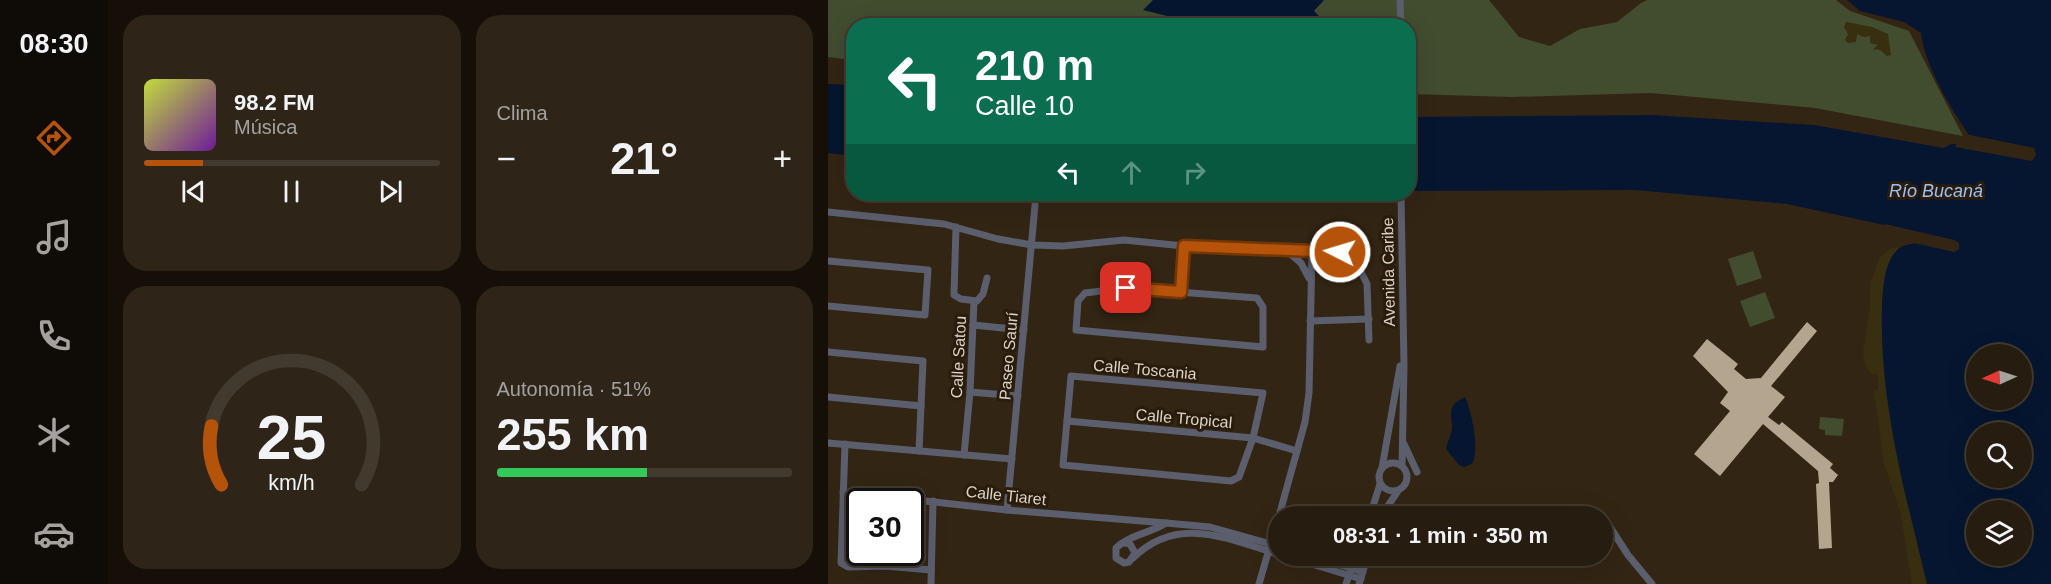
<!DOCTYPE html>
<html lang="es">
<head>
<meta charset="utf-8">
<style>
	:root { --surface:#261c0f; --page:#2e2518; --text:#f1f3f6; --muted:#a4a19e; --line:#423a2f; --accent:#b45309 }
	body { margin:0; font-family:Arial,sans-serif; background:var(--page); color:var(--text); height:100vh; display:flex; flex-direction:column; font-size:22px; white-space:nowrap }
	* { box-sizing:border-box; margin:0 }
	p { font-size:20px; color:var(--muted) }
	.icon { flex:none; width:33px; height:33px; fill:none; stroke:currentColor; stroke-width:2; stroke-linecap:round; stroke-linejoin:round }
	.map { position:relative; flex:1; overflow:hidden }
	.panel { display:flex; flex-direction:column; gap:15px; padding:15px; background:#150f08; width:720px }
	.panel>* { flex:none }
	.guide { position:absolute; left:18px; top:18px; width:570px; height:183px; border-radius:24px; box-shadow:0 6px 24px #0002,0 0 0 2px var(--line); background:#0b6e4f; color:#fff; overflow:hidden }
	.needle { width:39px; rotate:267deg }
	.controls { position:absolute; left:1138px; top:344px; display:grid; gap:12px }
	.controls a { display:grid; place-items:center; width:66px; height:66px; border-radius:50%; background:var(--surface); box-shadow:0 6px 24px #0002,0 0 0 2px var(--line); font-size:30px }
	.speed { position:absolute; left:18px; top:488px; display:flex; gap:12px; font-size:30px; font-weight:700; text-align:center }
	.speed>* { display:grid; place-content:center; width:78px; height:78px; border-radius:50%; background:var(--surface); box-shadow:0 6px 24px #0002,0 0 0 2px var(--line); line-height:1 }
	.speed .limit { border:3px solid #111; border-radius:9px; background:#fff; color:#111 }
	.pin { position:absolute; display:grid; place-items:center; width:51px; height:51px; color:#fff; margin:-26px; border-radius:12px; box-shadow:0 3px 9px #0006 }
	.me { position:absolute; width:66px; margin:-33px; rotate:275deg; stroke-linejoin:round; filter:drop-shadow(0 0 4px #0008) }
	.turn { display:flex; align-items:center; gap:21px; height:126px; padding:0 30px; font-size:27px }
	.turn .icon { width:78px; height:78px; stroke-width:2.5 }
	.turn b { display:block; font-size:42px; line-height:51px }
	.lanes { display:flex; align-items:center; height:57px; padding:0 30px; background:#0003; justify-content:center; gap:30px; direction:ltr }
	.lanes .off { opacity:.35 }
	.big { font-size:45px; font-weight:600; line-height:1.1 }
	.panel .tile { flex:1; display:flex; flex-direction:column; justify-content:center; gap:9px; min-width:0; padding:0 21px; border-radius:24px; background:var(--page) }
	.panel .dial { align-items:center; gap:0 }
	.dial svg { height:156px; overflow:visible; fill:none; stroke:var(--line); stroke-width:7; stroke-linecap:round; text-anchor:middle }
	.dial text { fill:var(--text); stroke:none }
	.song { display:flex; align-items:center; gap:18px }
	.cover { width:72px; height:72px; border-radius:9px; background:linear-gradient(135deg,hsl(70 70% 55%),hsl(280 70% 35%)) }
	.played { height:6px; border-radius:3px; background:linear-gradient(90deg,var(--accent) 20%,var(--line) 20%) }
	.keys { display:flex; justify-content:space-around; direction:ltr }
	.heat { display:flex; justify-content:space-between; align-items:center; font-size:33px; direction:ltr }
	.charge { height:9px; border-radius:4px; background:linear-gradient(90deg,#34c759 51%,var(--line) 0) }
	.panel .tiles { flex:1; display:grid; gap:15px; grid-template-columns:repeat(2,1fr) }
	.trip { position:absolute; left:440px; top:506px; width:345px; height:60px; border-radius:30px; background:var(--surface); box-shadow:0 6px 24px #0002,0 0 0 2px var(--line); font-weight:600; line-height:60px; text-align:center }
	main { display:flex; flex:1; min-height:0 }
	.tab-bar { display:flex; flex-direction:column; width:108px; justify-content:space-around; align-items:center; background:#0f0b06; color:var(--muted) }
	.tab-bar .icon { width:42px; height:42px }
	.tab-bar .on { color:var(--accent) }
	.tab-bar b { font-size:27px; color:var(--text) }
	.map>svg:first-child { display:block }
</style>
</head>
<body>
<main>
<nav class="tab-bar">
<b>08:30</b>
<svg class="icon on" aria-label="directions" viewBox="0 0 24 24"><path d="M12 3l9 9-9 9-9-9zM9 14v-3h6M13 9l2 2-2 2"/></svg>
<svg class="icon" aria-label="music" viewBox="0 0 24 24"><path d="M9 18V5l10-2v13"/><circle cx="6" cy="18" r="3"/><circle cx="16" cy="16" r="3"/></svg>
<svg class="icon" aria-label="phone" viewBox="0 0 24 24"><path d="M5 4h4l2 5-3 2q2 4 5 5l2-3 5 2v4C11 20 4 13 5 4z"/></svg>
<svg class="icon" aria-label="climate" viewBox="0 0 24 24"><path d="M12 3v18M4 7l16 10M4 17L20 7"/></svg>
<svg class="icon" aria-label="car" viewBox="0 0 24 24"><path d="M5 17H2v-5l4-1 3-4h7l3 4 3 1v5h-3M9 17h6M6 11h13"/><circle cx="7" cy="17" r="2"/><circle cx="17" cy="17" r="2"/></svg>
</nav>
<section class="panel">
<div class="tiles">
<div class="tile">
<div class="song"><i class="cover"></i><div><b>98.2 FM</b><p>Música</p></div></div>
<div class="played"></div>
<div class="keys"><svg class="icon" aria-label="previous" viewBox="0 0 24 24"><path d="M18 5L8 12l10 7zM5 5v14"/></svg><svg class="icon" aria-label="pause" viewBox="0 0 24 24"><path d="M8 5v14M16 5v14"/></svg><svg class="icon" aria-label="next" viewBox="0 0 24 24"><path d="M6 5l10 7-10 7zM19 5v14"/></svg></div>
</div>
<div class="tile"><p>Clima</p>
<div class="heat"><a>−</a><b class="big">21°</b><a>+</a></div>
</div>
<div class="tile dial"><svg viewBox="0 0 100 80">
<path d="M14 69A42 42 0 1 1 86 69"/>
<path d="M14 69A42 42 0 0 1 9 39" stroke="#b45309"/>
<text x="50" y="56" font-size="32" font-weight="700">25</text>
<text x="50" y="72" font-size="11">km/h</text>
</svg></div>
<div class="tile"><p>Autonomía · 51%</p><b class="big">255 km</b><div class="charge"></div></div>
</div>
</section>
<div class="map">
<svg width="1223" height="584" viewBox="0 0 1223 584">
	<rect width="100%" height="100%" fill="#332514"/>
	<g fill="#424c2f">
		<polygon points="0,0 661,0 691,37 722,46 752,29 789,22 813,3 819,0 1008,0 1022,11 1081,31 1135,136 987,108 823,93 683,97 581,94 580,26 26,26 25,60 0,57"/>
		<polygon points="925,251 934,278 909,286 900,259"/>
		<polygon points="937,292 947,318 922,327 912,301"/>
		<polygon points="992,417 1016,419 1014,436 997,435 997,430 991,429"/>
	</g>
	<g fill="#372f0f">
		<polygon points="1018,22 1044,27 1060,34 1063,55 1059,56 1052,50 1045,49 1050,45 1042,43 1042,36 1036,37 1029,34 1028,42 1020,43 1017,40 1020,34 1016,27"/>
		<polygon points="1076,246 1110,584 1084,584 1072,511 1056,463 1046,391 1050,390 1050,374 1043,374 1037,365 1035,352 1042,307 1042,283 1052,257 1062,249"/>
	</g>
	<g fill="#061630" fill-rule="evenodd">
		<polygon points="325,0 496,0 486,11 491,16 486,26 448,25 438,21 431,25 359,25 339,16 315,10"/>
		<path d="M1019 0H1223V584H1099C1077 492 1051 401 1054 306 1055 288 1056 258 1073 247 1086 238 1112 247 1126 252L1131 249 1126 240 959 204 807 190 581 191 580 117 824 115 986 125 1116 148 1123 144H1129L1203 160 1208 155 1205 148 1141 135C1123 109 1096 64 1093 33L1076 22 1032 11ZM1149 354H1194V399H1149ZM1149 432H1194V477H1149ZM1149 510H1194V555H1149Z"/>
		<polygon points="0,84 25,85 25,156 0,153"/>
		<path d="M637 397C644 412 652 451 644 464L636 467 631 465 618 449C619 443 625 431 624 425 622 410 622 404 637 397Z"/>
	</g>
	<g fill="#332514">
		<polygon points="1136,134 1206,148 1208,155 1204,161 1127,147 1129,143 1202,156 1205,154 1203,150 1140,138"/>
		<polygon points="1057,224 1126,240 1131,243 1131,249 1126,252 1086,243 1072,247 1083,241 1126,248 1128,245 1056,227"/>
	</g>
	<polygon fill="#b4a590" points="979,322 989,331 943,386 957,397 940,417 951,425 954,422 1005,464 1002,468 1010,475 1005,482 1001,482 1004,548 991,549 988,484 991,483 990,471 935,424 892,476 866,454 902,411 892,403 900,392 865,356 879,339 910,364 906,369 918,379 933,378"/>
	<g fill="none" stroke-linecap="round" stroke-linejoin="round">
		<g stroke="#5b5e6d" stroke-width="7">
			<polyline points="572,0 573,26"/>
			<polyline points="573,194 576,366 574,466"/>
			<polyline points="0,212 116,224 170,239 204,245 235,246 296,240 356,246 512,252 531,268 539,284 541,340"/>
			<polyline points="128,227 126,295 133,299 149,301 155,294 159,278"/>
			<polyline points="459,251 473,263 481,278"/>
			<polyline points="0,261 100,270 97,315 0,306"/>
			<polygon points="298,288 429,298 435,307 435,347 248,330 250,301 257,293"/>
			<polyline points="353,292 356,246"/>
			<polyline points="482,321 541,319"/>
			<polyline points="145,325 196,330"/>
			<polyline points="0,352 95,361 91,451"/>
			<polygon points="243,376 435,393 425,438 411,477 403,481 235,465"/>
			<polyline points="142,392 190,396"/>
			<polyline points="0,397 93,406"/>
			<polyline points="239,421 425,438 469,451"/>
			<polyline points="0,443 184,459"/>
			<polyline points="17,444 13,563 20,567 57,566 103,570"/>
			<polyline points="576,444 589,472"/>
			<polyline points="136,455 142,392 146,301"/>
			<circle cx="565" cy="477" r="14"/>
			<polyline points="554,468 572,366"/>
			<polyline points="15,492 179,510 338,523"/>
			<polyline points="179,510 207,205"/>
			<polyline points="451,516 477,422 481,393 484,250"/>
			<polyline points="542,516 552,484"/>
			<polyline points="553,516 570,491"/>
			<polyline points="782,527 800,555 824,584"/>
			<path d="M297 543 302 544 307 553 301 562 296 563 288 558V548C301 535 323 533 338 523L382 527 450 546"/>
			<polyline points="454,555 533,579"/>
			<polyline points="481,555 535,572"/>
			<path d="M305 558C350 514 399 539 450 554"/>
			<polyline points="57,566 58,552"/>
			<polyline points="103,584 105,501"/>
			<polyline points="431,584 450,518"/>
			<polyline points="518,584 528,555"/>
			<polyline points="531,584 540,555"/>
		</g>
	</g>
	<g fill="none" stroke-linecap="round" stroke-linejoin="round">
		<g stroke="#753606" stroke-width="15">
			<polyline id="route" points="298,288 353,292 356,246 512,252"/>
		</g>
		<use href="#route" stroke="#b45309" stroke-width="10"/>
	</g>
	<g text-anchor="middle" stroke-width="6" stroke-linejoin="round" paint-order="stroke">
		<g font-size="16" fill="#dbd2c8" stroke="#291c0b">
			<text transform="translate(560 272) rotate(-91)" y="6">Avenida Caribe</text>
			<text transform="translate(180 356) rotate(-85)" y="6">Paseo Saurí</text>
			<text transform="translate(130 357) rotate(-87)" y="6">Calle Satou</text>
			<text transform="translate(317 369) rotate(5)" y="6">Calle Toscania</text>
			<text transform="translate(356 418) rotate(5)" y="6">Calle Tropical</text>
			<text transform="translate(178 495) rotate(6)" y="6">Calle Tiaret</text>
		</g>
		<g font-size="18" font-style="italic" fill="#9dbff5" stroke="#291c0b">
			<text x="1108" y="197">Río Bucaná</text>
		</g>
	</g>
</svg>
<div class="controls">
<a><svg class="needle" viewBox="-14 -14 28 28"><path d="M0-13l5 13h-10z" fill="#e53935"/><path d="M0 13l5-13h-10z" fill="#a4a19e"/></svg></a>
<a><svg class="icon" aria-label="search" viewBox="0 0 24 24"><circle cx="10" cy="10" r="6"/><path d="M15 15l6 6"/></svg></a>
<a><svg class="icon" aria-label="layers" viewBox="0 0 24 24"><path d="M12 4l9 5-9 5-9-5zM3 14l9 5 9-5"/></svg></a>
</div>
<div class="speed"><div class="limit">30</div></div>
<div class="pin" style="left:298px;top:288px;background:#d93025"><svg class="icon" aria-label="arrive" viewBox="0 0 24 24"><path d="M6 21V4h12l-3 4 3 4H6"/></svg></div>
<svg class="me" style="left:512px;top:252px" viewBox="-20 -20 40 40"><circle r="17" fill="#b45309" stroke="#fff" stroke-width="3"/><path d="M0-11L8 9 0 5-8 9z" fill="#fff"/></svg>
<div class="trip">08:31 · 1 min · 350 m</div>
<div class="guide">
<div class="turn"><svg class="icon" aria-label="left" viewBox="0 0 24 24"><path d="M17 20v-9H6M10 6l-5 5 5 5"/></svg><div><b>210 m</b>Calle 10</div></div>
<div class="lanes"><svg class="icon" aria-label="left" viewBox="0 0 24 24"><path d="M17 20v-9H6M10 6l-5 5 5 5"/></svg><svg class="icon off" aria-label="ahead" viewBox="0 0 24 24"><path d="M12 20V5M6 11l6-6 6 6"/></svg><svg class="icon off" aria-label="right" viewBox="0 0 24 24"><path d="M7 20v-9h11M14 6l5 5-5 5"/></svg></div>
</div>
</div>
</main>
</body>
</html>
